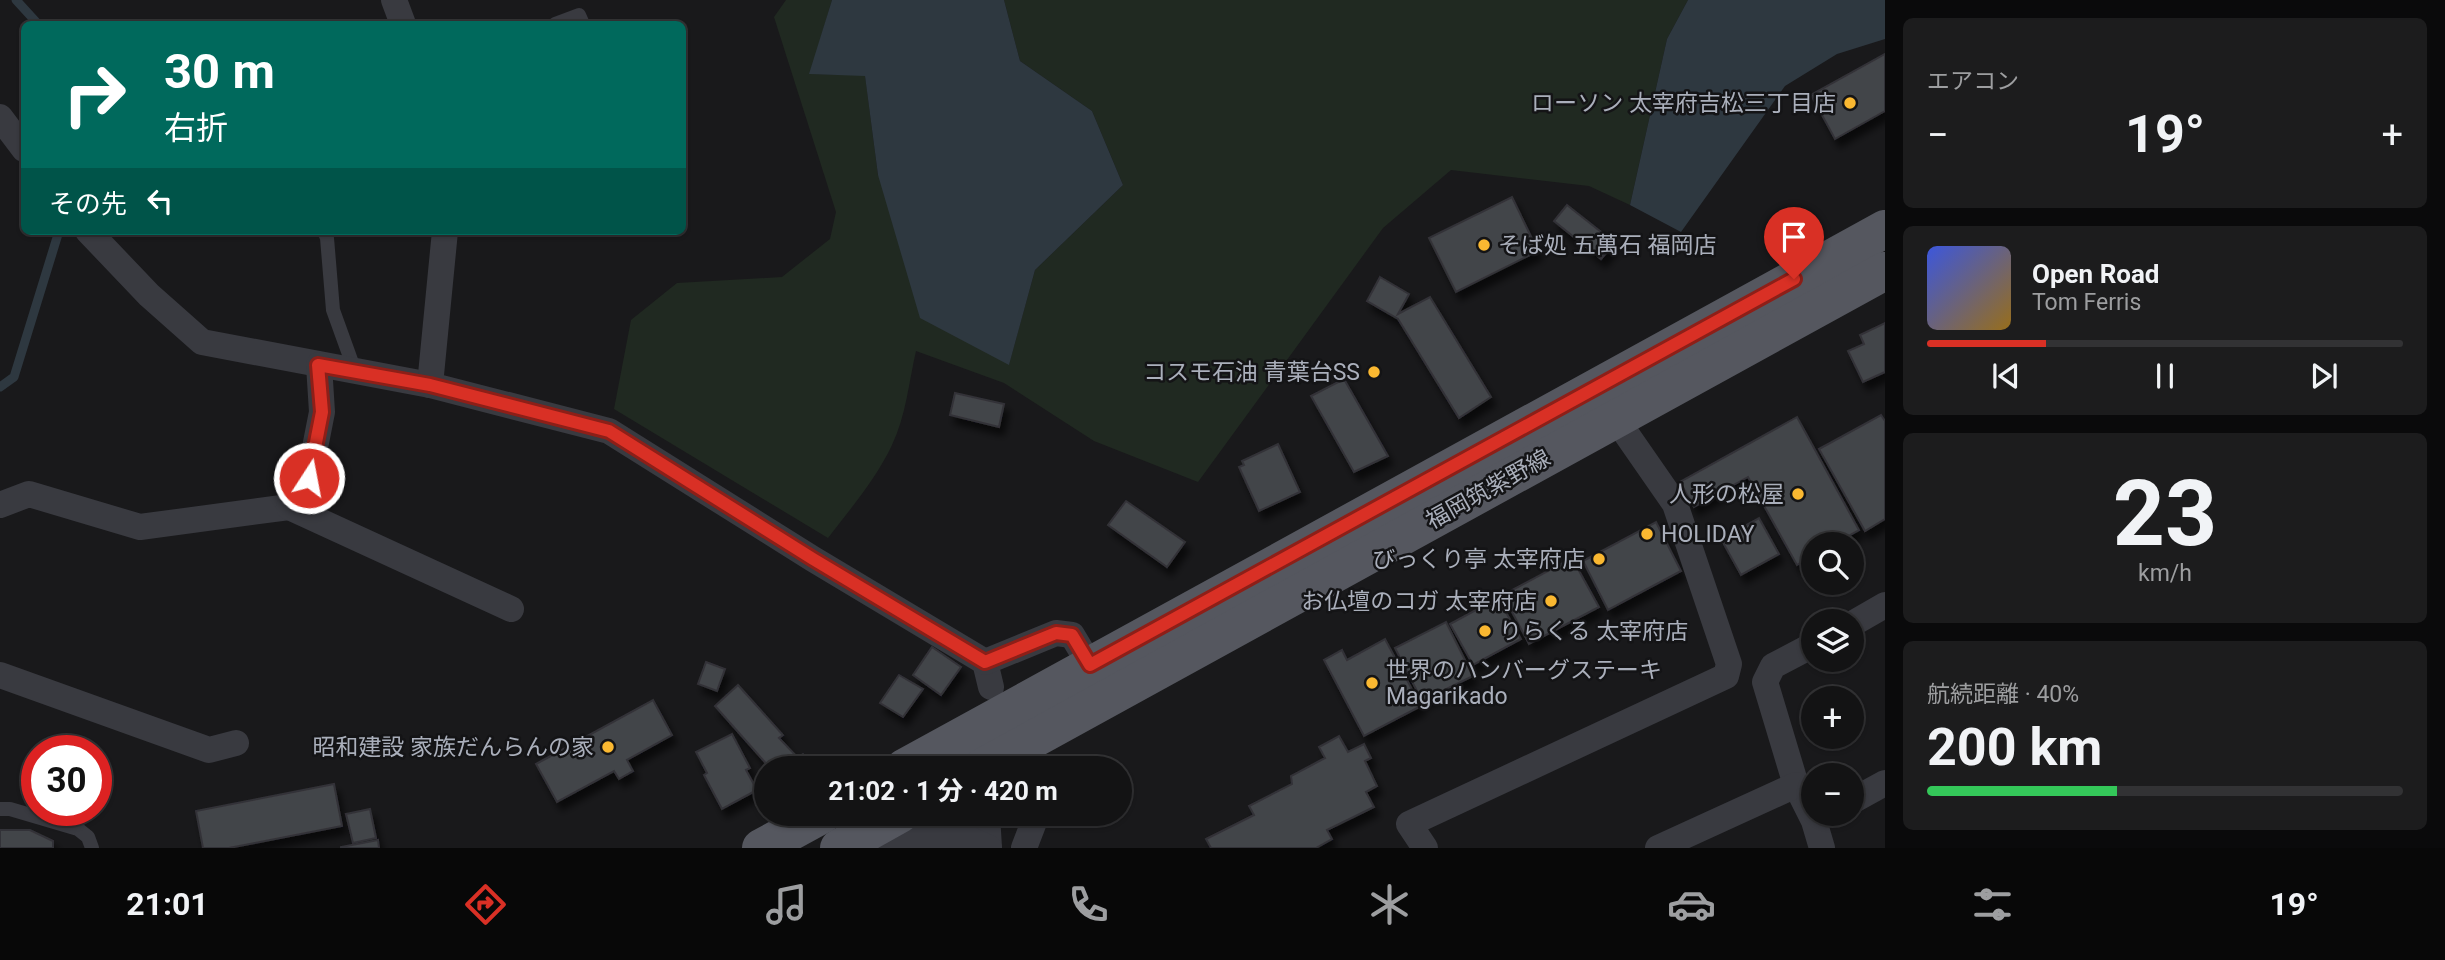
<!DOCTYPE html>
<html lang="ja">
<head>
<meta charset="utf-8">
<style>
	:root { --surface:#131314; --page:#1c1c1d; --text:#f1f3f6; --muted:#9d9ea0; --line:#323234; --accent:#d93025 }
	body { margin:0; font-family:Roboto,"Noto Sans JP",sans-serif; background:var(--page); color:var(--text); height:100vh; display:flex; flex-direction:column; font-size:26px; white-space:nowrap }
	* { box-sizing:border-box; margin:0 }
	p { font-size:23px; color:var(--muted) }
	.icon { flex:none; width:38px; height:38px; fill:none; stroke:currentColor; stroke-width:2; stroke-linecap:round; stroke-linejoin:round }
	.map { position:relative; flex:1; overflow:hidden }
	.drawer { display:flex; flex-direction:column; gap:18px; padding:18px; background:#0a0a0b; width:560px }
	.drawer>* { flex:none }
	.banner { position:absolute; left:21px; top:21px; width:665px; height:214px; border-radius:10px; box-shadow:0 2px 5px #0004,0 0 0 2px var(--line); background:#00695c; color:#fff; overflow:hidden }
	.buttons { position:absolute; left:1801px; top:532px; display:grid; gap:14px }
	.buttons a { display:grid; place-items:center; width:63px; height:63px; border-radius:50%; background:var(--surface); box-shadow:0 2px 5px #0004,0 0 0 2px var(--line); font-size:35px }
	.speed { position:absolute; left:21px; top:735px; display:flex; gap:14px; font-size:35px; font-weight:700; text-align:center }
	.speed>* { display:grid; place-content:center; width:91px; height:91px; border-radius:50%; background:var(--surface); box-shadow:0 2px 5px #0004,0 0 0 2px var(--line); line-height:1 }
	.speed .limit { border:10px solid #d22; background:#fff; color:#111 }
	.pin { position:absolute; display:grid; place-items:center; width:60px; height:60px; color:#fff; margin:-72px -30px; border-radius:50% 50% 50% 0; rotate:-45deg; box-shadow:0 0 7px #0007 }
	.pin .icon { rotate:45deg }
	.me { position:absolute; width:77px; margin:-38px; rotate:11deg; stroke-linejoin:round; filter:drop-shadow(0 0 5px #0008) }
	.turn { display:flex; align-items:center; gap:24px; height:147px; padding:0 28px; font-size:32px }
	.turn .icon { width:91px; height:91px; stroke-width:2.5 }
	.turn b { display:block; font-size:49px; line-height:60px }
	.then { display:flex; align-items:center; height:66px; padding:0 28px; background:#0003; gap:14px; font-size:26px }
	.big { font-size:52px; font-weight:700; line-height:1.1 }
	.drawer .tile { flex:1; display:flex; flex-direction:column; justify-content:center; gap:10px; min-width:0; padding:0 24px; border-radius:10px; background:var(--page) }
	.drawer .dial { align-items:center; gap:0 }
	.dial b { font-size:91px; line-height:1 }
	.song { display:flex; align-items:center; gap:21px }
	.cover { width:84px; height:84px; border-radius:10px; background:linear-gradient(135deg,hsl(230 70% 55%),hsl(40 70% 35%)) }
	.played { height:7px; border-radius:4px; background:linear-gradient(90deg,var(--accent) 25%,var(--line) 25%) }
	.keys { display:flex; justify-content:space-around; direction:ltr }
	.heat { display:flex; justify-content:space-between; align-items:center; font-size:38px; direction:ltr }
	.charge { height:10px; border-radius:5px; background:linear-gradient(90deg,#34c759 40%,var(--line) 0) }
	.trip { position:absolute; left:754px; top:756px; width:378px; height:70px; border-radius:35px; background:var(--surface); box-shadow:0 2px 5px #0004,0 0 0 2px var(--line); font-weight:700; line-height:70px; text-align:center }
	.dock { display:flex; height:112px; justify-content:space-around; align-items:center; background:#080808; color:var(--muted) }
	.dock .icon { width:49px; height:49px }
	.dock .on { color:var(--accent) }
	.dock b { font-size:32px; color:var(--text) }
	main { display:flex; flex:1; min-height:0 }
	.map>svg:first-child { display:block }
</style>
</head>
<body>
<main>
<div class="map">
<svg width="1885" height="848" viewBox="0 0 1885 848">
	<defs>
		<filter id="shadow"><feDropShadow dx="4.5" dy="8" stdDeviation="3.5" flood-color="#0009"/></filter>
	</defs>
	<rect width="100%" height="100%" fill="#19191b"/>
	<path fill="#202921" d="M786 0H832L810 74 865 75 878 175 1009 364 1035 270 1123 185 1092 111 1020 61 1004 0H1688L1667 39 1630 205 1589 186 1451 170 1383 228 1198 482 1094 441 1004 383 916 351C909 381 906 416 892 445 876 479 851 508 828 538L614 409 631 320 677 283 782 277 830 239 836 212 774 17Z"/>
	<g fill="#2e3840">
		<polygon points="832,0 1004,0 1020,61 1092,111 1123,185 1035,270 1009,365 920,318 878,175 865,76 809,74"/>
		<polygon points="1688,0 1885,0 1885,39 1837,54 1785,86 1681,232 1630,205 1667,39"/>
	</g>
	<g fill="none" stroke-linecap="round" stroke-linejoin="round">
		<g stroke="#2e3840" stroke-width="9">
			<polyline points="16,0 38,24"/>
			<polyline points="0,387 14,377 59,231"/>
		</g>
	</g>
	<g fill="#434448" stroke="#333237" stroke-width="2" filter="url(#shadow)">
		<polygon points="1885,54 1885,111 1835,139 1811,95"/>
		<polygon points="1512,197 1538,251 1456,292 1429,238"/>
		<polygon points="1567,205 1615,243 1601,259 1554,221"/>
		<polygon points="1380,277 1409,294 1398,314 1430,297 1491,397 1459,418 1398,319 1367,301"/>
		<polygon points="1885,323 1885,372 1863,382 1848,351 1864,344 1860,335"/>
		<polygon points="1344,379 1388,456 1354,472 1311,396"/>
		<polygon points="955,393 1004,404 999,427 950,415"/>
		<polygon points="1881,415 1885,421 1885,519 1865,531 1819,449"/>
		<polygon points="1797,417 1859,530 1834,544 1813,544 1813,556 1797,565 1748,477 1694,507 1680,482"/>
		<polygon points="1278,444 1300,492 1259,511 1239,467 1244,465 1242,461"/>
		<polygon points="1126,501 1185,542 1167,567 1108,525"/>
		<polygon points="1759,518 1779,554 1741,575 1721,539"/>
		<polygon points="1656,522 1681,571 1608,610 1583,561"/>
		<polygon points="1572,558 1599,607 1529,644 1503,595"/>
		<polygon points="1498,598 1521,639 1473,665 1450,624"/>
		<polygon points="1446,622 1473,676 1422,701 1395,648"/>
		<polygon points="1385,639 1421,706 1364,736 1324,660 1342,650 1347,660"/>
		<polygon points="932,647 961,667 941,695 913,675"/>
		<polygon points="706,662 725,669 717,691 698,684"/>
		<polygon points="899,675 923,689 903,717 880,703"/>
		<polygon points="738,685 783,735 779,738 798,758 803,754 816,768 770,768 715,706"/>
		<polygon points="653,700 672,735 627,760 633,771 619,779 614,771 557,802 536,764"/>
		<polygon points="732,734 750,768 746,770 757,790 722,809 704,775 707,773 696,752"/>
		<polygon points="1339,736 1348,752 1364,744 1371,758 1365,761 1377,786 1366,792 1374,807 1327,830 1332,839 1316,848 1211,848 1206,839 1254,815 1249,806 1292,784 1291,776 1325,758 1319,747"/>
		<polygon points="334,784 342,826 229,848 203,848 196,811"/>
		<polygon points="370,809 376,838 353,843 346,814"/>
		<polygon points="0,830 30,830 53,841 53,848 0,848"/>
		<polygon points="378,840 379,848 341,848 341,847"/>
	</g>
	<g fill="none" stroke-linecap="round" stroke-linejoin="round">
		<g stroke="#393a40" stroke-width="14">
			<polyline points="555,24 579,15 583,24"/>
			<polyline points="324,231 327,238 333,310 355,371"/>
			<polyline points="0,809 10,809 78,829 88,837 92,848"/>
		</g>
		<g stroke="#393a40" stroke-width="26">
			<polyline points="394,0 403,24"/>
			<polyline points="0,117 24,149"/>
			<polyline points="88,231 149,295 202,342 430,385 609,431 813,559 985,662 991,687"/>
			<polyline points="430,385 445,231"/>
			<polyline points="0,505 29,494 140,527 289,507 309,478 322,412 319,365"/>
			<polyline points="289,507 511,609"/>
			<polyline points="1852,624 1885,605"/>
			<polyline points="1813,645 1773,666 1765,682 1796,785 1814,821 1822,848"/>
			<polyline points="985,662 1056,633 1072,635 1090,665"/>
			<polyline points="0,675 209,750 236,743"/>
			<polyline points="1852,801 1885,783"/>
			<polyline points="987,814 989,848"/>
			<polyline points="863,836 965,837 989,848"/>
			<polyline points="1024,848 1037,814"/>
			<polyline points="1425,848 1409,824 1726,676 1729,664 1675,504 1616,419"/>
			<polyline points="1658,848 1796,785"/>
		</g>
		<g stroke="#55575f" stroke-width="38">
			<polyline points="904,768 1885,229"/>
			<polyline points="981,768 1885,271"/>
			<polyline points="761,848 823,814"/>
			<polyline points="839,848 900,814"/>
		</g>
	</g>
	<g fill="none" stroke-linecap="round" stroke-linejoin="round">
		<g stroke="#8d1f18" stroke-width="18">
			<polyline id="route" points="309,478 322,412 318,365 430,385 609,431 813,559 985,662 1056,633 1072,635 1090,665 1794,279"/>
		</g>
		<use href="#route" stroke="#d93025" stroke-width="12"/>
	</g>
	<g fill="#fab831" stroke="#141416" stroke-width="2.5">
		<circle cx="1850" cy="103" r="7"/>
		<circle cx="1484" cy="245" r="7"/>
		<circle cx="1374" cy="372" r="7"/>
		<circle cx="1798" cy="494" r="7"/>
		<circle cx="1647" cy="534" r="7"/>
		<circle cx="1599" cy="559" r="7"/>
		<circle cx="1551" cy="601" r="7"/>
		<circle cx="1485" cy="631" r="7"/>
		<circle cx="1372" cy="683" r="7"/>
		<circle cx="608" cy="747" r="7"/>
	</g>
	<g text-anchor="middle" stroke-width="5" stroke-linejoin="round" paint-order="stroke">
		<g font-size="23" fill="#aaafbb" stroke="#141416" text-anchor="end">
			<text x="1836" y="111">ローソン 太宰府吉松三丁目店</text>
			<text x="1498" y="253" text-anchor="start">そば処 五萬石 福岡店</text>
			<text x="1360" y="380">コスモ石油 青葉台SS</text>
			<text x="1784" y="502">人形の松屋</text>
			<text x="1661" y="542" text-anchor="start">HOLIDAY</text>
			<text x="1585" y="567">びっくり亭 太宰府店</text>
			<text x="1537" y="609">お仏壇のコガ 太宰府店</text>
			<text x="1499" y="639" text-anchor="start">りらくる 太宰府店</text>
			<text x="1386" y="678" text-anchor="start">世界のハンバーグステーキ<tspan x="1386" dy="26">Magarikado</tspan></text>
			<text x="594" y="755">昭和建設 家族だんらんの家</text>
		</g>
		<g font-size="23" fill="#aaafbb" stroke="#141416">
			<text transform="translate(1488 489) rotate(-29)" y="8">福岡筑紫野線</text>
		</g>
	</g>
</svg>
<div class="buttons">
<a><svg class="icon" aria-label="search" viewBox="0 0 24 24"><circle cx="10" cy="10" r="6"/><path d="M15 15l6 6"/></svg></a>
<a><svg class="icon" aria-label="layers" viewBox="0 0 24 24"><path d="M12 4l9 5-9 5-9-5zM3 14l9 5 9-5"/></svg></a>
<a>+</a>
<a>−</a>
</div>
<div class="speed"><div class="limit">30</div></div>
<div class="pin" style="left:1794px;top:279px;background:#d93025"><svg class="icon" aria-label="arrive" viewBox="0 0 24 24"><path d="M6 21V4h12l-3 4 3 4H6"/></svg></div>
<svg class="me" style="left:309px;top:478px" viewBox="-20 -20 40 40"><circle r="17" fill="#d93025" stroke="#fff" stroke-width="3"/><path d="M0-11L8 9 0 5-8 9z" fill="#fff"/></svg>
<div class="trip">21:02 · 1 分 · 420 m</div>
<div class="banner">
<div class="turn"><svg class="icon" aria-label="right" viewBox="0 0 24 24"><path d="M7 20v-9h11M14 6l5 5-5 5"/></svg><div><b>30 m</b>右折</div></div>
<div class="then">その先<svg class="icon" aria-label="left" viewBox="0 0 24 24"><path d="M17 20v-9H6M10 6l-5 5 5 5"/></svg></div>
</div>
</div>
<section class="drawer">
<div class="tile"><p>エアコン</p>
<div class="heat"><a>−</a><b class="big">19°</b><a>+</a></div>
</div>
<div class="tile">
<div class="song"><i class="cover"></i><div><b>Open Road</b><p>Tom Ferris</p></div></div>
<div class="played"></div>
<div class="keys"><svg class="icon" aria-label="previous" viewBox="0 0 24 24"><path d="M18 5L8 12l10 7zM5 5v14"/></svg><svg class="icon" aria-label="pause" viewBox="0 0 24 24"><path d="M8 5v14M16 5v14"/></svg><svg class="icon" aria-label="next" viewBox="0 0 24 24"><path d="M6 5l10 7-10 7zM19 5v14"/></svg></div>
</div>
<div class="tile dial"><b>23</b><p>km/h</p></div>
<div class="tile"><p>航続距離 · 40%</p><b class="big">200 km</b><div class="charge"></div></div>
</section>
</main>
<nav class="dock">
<b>21:01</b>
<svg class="icon on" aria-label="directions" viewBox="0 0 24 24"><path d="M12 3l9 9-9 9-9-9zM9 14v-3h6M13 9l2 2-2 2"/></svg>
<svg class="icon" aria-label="music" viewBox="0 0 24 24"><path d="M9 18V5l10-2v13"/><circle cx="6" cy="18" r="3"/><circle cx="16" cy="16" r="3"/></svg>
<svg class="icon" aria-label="phone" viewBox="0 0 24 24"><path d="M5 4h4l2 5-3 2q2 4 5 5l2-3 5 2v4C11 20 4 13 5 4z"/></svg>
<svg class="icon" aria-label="climate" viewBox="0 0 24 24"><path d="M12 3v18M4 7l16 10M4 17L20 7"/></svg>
<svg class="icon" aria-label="car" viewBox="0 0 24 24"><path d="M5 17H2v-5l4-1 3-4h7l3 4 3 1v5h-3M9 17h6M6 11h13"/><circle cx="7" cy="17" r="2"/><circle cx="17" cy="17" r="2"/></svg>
<svg class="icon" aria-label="filters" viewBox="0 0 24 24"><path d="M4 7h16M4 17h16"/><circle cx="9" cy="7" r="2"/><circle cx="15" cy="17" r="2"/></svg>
<b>19°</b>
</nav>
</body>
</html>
